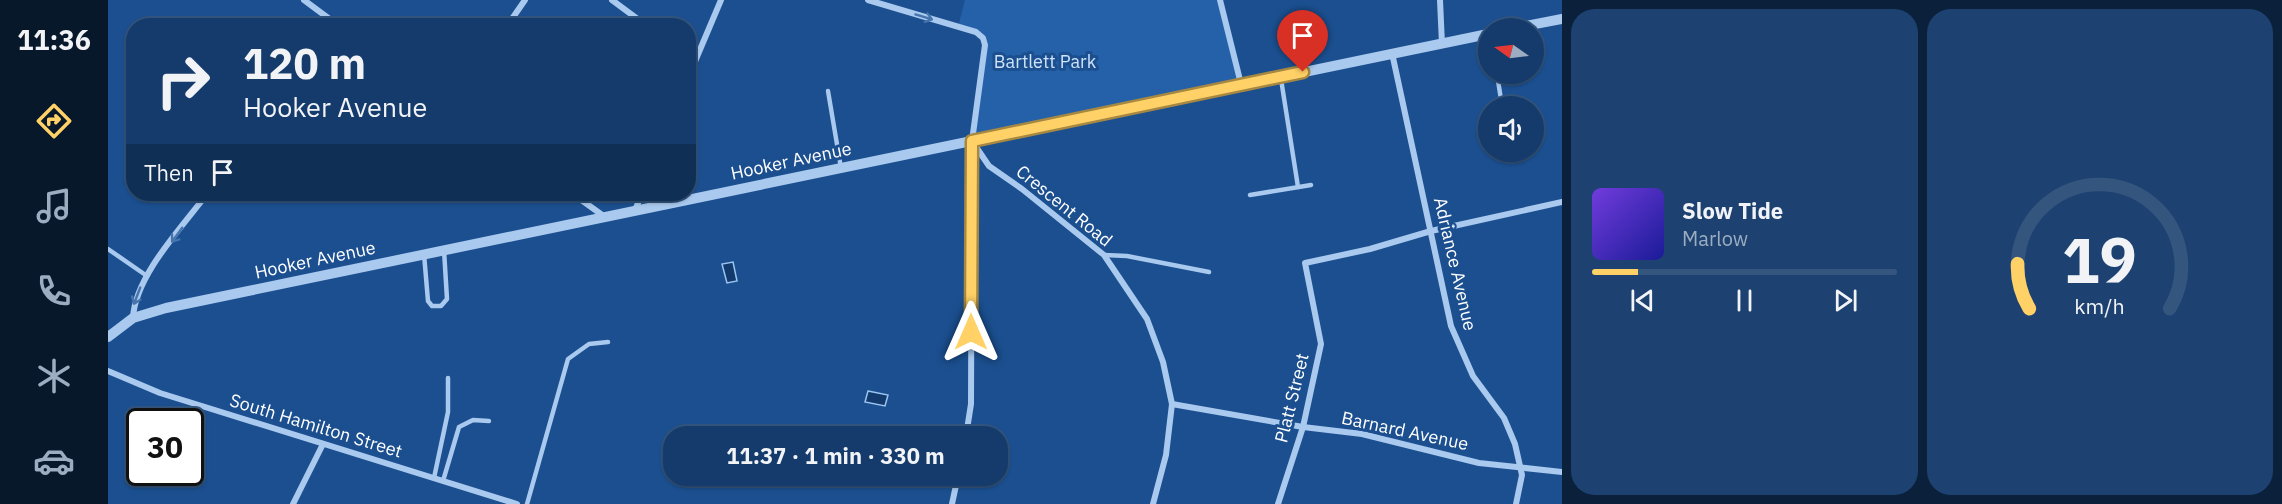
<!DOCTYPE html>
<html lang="en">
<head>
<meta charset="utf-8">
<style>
	:root { --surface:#143b6b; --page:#1d4271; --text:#f1f3f6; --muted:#9dadc1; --line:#33557e; --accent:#ffd166 }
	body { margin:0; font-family:"IBM Plex Sans",sans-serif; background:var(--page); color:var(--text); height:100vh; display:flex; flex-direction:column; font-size:22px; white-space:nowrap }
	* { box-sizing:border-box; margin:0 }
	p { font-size:20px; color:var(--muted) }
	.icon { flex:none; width:33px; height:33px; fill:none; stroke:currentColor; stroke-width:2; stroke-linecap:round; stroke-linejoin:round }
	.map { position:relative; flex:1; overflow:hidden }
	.panel { display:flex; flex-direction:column; gap:9px; padding:9px; background:#0b203b; width:720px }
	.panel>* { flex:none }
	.guide { position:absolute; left:18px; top:18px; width:570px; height:183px; border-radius:24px; box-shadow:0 2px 4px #0004,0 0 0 2px var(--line); background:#143b6b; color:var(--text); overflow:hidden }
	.needle { width:39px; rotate:284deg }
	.tools { position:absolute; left:1370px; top:18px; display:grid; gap:12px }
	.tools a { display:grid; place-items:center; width:66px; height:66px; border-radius:50%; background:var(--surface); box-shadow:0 2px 4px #0004,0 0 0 2px var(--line); font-size:30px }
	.speed { position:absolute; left:18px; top:408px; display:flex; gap:12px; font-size:30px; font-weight:700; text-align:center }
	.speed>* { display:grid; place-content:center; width:78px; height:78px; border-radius:50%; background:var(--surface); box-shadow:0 2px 4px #0004,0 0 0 2px var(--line); line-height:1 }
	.speed .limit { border:3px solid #111; border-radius:9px; background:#fff; color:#111 }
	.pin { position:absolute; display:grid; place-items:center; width:51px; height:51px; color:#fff; margin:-62px -26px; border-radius:50% 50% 50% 0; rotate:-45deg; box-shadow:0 0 6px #0007 }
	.pin .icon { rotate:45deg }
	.me { position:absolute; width:66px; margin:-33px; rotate:0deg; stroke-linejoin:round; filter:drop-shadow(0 0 4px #0008) }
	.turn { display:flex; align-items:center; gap:21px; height:126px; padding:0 18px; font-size:27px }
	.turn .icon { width:78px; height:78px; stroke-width:2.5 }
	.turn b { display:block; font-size:42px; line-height:51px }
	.then { display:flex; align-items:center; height:57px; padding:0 18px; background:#0003; gap:12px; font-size:22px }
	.panel .tile { flex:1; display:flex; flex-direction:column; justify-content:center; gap:9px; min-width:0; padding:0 21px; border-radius:24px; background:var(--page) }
	.panel .dial { align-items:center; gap:0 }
	.dial svg { height:156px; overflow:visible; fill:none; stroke:var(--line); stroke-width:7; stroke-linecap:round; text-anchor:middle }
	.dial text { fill:var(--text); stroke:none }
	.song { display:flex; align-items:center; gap:18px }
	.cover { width:72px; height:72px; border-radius:9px; background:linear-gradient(135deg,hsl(260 70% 55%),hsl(240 70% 35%)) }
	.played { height:6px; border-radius:3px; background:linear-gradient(90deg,var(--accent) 15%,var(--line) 15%) }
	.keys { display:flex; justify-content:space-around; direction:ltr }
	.panel .tiles { flex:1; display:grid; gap:9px; grid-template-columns:repeat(2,1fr) }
	.trip { position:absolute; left:555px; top:426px; width:345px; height:60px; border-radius:24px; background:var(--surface); box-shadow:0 2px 4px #0004,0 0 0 2px var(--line); font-weight:700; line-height:60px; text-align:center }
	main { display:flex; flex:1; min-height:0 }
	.menu { display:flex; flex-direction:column; width:108px; justify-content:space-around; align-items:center; background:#08182b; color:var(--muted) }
	.menu .icon { width:42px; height:42px }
	.menu .current { color:var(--accent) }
	.menu b { font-size:27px; color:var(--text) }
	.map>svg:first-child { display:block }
</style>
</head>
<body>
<main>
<nav class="menu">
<b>11:36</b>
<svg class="icon current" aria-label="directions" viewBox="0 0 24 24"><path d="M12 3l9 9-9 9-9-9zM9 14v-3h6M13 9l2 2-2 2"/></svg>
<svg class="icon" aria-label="music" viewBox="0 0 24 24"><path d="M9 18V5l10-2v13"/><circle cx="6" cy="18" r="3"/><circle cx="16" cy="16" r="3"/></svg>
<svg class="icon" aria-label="phone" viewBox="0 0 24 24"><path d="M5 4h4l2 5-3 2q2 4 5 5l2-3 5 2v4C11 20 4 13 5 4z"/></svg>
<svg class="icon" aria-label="climate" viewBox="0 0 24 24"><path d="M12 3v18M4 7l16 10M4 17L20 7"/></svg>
<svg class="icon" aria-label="car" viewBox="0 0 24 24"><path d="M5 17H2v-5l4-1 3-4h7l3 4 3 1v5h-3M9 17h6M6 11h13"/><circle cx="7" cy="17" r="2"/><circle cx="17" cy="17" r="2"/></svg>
</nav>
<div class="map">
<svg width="1454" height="504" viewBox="0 0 1454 504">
	<rect width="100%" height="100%" fill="#1b4f8f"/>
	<polygon fill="#2461a8" points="857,0 1112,0 1133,84 864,141 877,45 875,38 850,27"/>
	<g fill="#123a6d" stroke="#9cc4f0" stroke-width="1.5">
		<polygon points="625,262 629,281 619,283 614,264"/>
		<polygon points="760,391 780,395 777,406 757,402"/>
	</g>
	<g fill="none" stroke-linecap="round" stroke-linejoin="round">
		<g stroke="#a9c9ee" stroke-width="4.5">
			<polyline points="1372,36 1380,64"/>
			<polyline points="1389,74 1394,106"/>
			<polyline points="1173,79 1190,187"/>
			<polyline points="720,91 733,168"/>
			<polyline points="1142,195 1203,185"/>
			<polyline points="0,249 39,276"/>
			<polyline points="316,254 320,301 324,306 333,306 339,299 336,250"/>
			<polyline points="996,255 1019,256 1101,272"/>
			<polyline points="326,478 340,412 340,378"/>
			<polyline points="335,481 351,427 365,420 381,421"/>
			<polyline points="419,504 460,359 481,344 500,342"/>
		</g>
		<g stroke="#a9c9ee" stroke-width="6">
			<polyline points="196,0 231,26"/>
			<polyline points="504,0 539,26"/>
			<polyline points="760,0 868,32 875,38 877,45 864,141 863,404 858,436"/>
			<polyline points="1112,0 1133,84"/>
			<polyline points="1332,0 1334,44"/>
			<polyline points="399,26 417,0"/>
			<polyline points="1284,53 1343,326 1365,376 1396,418 1407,444 1414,475 1408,504"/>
			<polyline points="580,78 613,0"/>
			<polyline points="864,141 881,166 914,189 996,255 1039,319 1055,362 1064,404 1058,455 1045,504"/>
			<polyline points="465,194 497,217"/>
			<polyline points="527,210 534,194"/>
			<path d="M25 318C27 276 74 227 99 194"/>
			<polyline points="0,371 52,393 409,504"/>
			<polyline points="1064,404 1195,427 1254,434 1371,463 1454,472"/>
			<polyline points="185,504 215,444"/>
			<polyline points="844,504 850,476"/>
			<polyline points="1170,504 1195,427 1213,344 1197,263 1262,249 1323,231 1454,202"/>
		</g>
		<g stroke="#a9c9ee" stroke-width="10">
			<polyline points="1407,28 1454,19"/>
			<polyline points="0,337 25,318 58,308 1380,34"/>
		</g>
	</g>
	<defs><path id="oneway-shaft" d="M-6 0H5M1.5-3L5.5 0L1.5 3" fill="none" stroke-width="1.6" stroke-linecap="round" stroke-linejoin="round" transform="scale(1.5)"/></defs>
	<g stroke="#4674ac">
		<use href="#oneway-shaft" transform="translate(816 17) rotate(17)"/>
		<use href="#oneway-shaft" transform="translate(69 235) rotate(126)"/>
		<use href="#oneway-shaft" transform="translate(29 296) rotate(111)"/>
	</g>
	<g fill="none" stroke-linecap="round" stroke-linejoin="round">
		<g stroke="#a68842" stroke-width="15">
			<polyline id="route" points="863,332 864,141 1195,72"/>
		</g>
		<use href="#route" stroke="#ffd166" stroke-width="10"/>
	</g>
	<g text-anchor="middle" stroke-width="6" stroke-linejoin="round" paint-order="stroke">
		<g font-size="18" fill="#cfe3fa" stroke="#1b4f8f">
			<text x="937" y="68">Bartlett Park</text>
		</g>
		<g font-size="18" fill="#fff" stroke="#1b4f8f">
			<text transform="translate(683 161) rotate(-12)" y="6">Hooker Avenue</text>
			<text transform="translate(956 206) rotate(39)" y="6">Crescent Road</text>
			<text transform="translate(207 260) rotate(-12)" y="6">Hooker Avenue</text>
			<text transform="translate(1347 264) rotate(77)" y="6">Adriance Avenue</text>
			<text transform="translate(1184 398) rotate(-76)" y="6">Platt Street</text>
			<text transform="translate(208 426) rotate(17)" y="6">South Hamilton Street</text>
			<text transform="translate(1297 431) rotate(12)" y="6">Barnard Avenue</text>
		</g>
	</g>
</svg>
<div class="tools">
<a><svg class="needle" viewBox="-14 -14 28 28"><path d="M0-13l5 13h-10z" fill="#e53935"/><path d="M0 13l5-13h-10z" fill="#9dadc1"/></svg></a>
<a><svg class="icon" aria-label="sound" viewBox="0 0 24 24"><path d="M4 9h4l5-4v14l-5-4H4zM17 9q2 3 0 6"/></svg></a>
</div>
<div class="speed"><div class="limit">30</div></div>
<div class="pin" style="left:1195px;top:72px;background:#d93025"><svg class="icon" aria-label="arrive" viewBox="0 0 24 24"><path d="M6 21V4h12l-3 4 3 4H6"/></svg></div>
<svg class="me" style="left:863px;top:332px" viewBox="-20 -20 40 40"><path d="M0-17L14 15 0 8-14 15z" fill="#ffd166" stroke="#fff" stroke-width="4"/></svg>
<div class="trip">11:37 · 1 min · 330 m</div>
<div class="guide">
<div class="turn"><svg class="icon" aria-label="right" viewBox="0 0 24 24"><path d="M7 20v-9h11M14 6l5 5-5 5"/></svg><div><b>120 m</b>Hooker Avenue</div></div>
<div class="then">Then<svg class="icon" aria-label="arrive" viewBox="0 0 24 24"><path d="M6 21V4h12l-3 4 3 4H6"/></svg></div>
</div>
</div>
<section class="panel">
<div class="tiles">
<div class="tile">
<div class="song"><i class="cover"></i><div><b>Slow Tide</b><p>Marlow</p></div></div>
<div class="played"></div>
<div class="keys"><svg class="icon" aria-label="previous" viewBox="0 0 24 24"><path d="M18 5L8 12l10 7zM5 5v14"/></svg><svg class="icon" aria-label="pause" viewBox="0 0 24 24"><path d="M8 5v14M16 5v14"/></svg><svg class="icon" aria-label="next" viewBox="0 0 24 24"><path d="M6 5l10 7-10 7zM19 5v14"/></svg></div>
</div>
<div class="tile dial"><svg viewBox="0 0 100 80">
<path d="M14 69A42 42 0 1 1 86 69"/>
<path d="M14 69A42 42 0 0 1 8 46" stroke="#ffd166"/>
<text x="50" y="56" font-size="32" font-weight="700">19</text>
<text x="50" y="72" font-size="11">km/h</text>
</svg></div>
</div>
</section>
</main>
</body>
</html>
